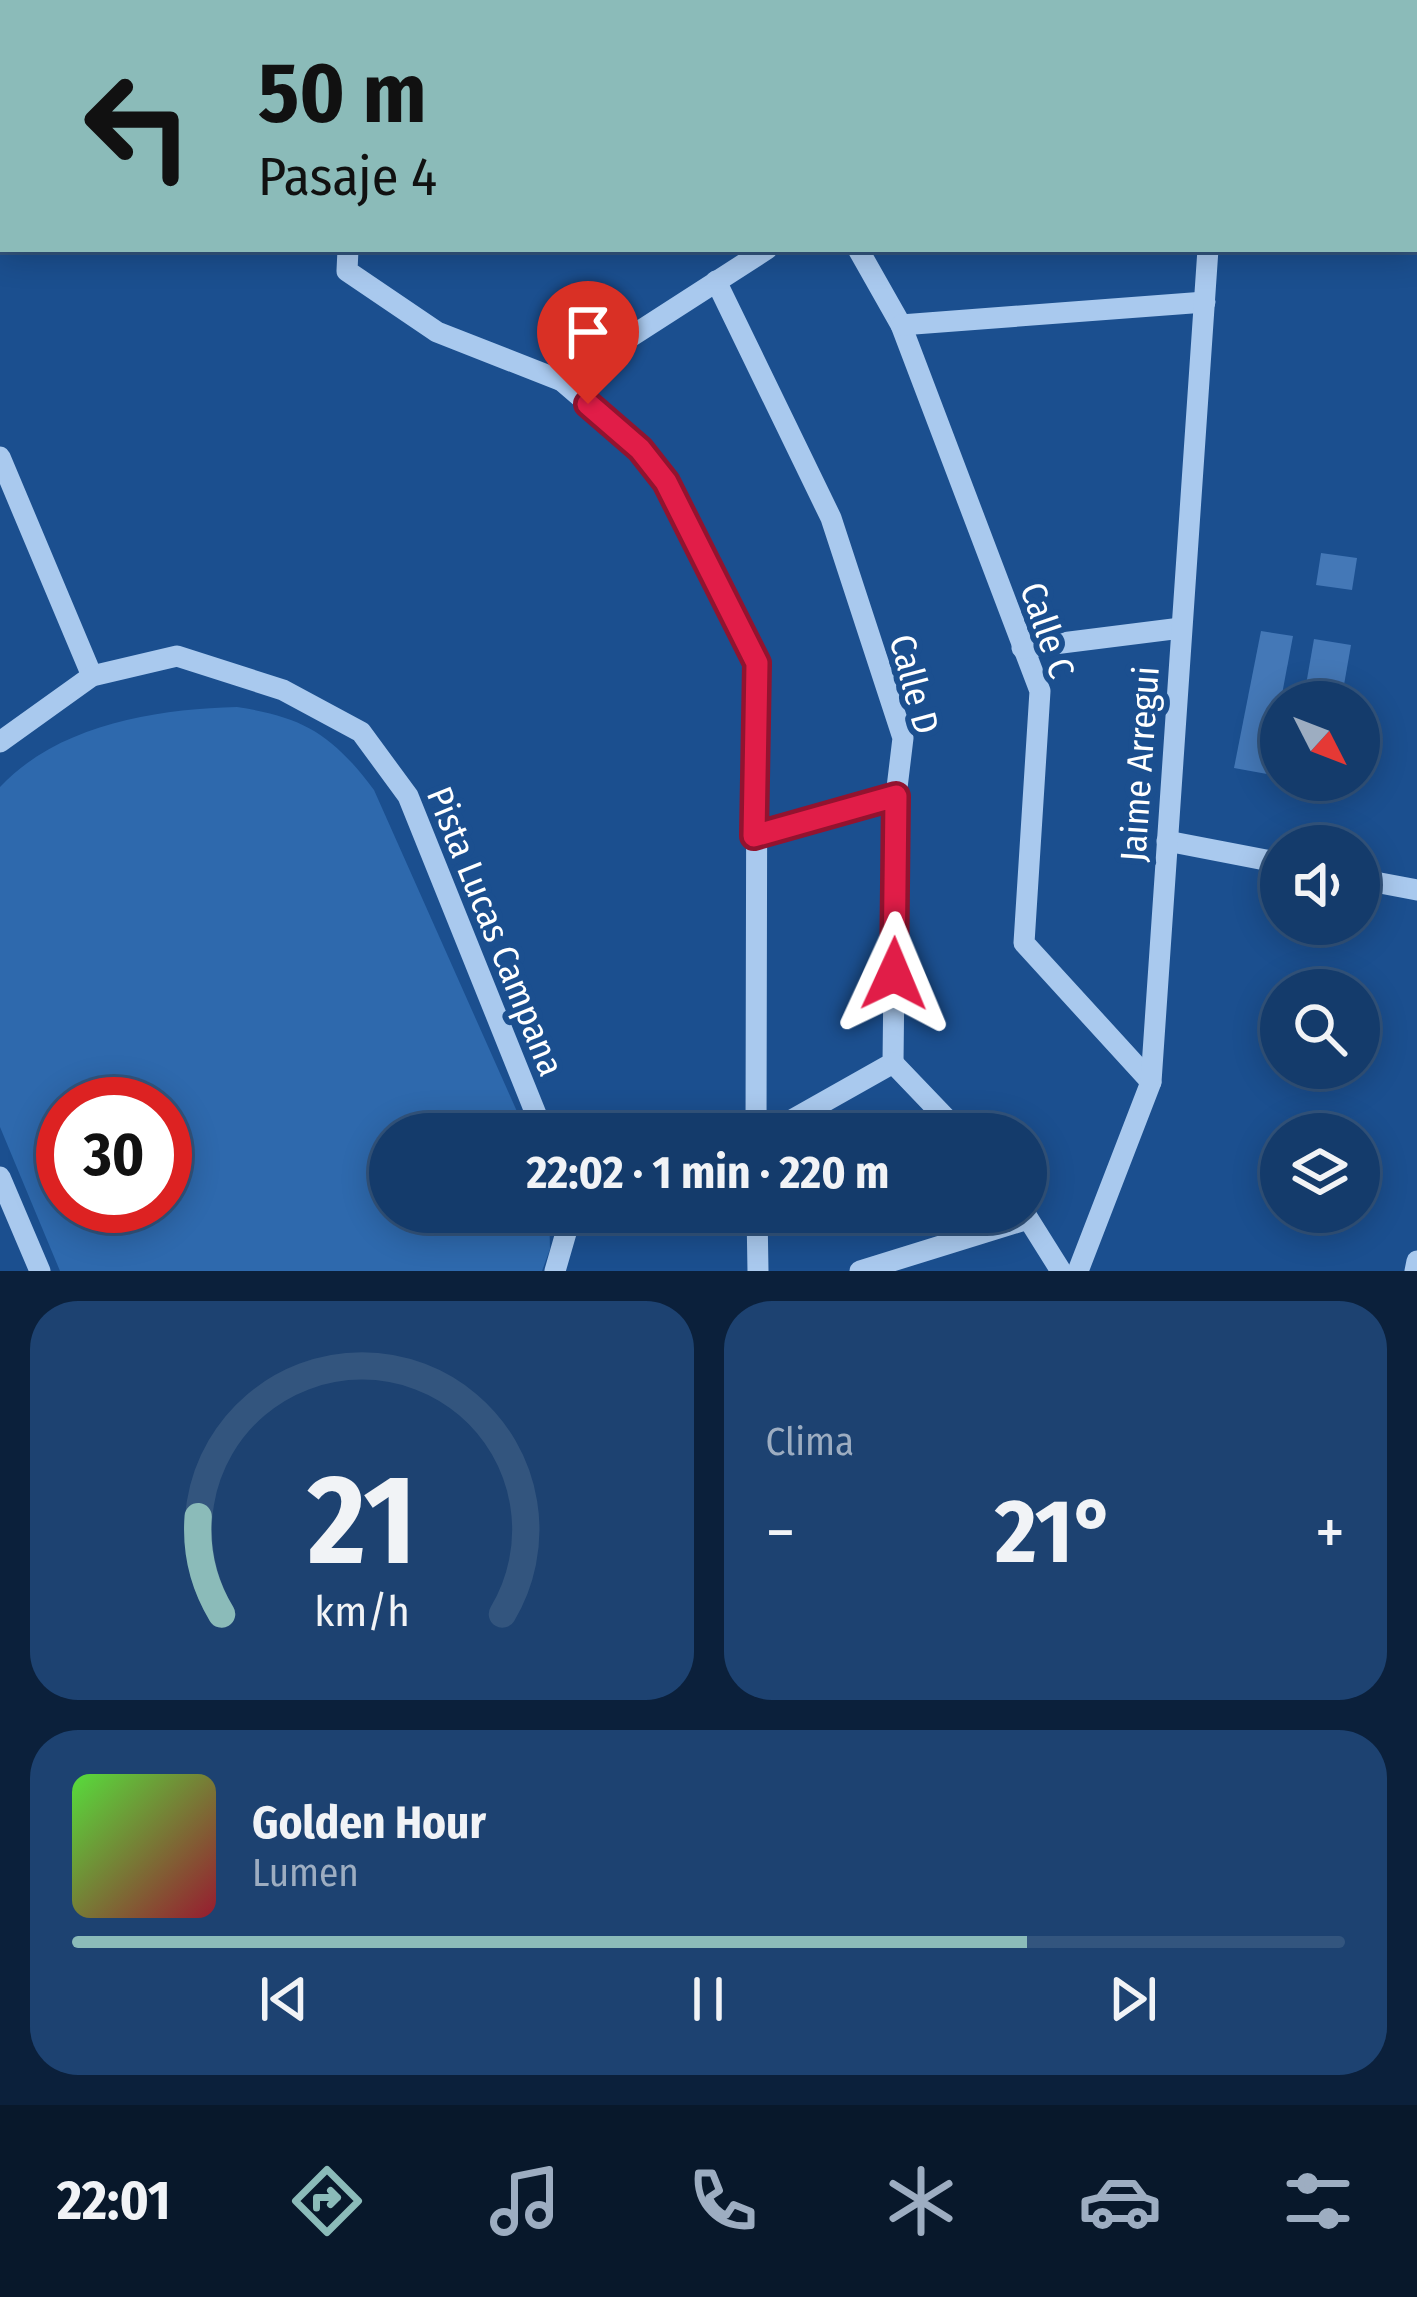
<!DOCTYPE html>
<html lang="es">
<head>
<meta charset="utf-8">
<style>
	:root { --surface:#143b6b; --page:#1d4271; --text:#f1f3f6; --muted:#9dadc1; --line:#33557e; --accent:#8bbbb9 }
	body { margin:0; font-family:"Fira Sans Condensed",sans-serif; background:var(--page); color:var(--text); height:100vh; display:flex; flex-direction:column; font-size:45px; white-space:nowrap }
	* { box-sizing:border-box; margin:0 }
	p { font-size:39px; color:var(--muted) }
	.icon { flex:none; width:66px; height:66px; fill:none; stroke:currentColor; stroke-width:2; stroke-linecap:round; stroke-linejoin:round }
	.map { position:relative; height:1271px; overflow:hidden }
	.panel { display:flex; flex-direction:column; gap:30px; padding:30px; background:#0b203b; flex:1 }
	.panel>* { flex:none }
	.top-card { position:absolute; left:0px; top:0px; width:1419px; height:252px; box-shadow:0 6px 30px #0003,0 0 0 3px var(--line); background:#8bbbb9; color:#111; overflow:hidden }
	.needle { width:78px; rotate:132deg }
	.controls { position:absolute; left:1260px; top:681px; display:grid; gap:24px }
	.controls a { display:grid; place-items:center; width:120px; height:120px; border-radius:50%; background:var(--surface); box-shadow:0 6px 30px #0003,0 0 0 3px var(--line); font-size:60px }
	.speed { position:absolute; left:36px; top:1077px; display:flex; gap:24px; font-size:60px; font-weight:700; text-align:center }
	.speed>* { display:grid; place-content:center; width:156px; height:156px; border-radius:50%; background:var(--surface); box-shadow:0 6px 30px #0003,0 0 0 3px var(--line); line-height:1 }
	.speed .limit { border:18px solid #d22; background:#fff; color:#111 }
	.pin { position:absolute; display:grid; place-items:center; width:102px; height:102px; color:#fff; margin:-123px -51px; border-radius:50% 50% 50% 0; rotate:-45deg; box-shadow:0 0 12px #0007 }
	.pin .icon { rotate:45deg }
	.me { position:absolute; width:132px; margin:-66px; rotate:1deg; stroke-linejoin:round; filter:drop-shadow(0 0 9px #0008) }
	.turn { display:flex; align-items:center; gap:42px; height:252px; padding:0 60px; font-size:54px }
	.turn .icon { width:156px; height:156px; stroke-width:2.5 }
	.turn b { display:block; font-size:84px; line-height:102px }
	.big { font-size:90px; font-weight:700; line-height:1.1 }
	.panel .card { flex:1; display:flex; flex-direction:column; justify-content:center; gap:18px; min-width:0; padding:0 42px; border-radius:48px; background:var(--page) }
	.panel .dial { align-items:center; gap:0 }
	.dial svg { height:312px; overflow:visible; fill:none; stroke:var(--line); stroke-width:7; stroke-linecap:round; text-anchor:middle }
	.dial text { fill:var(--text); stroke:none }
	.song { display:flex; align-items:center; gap:36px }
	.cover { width:144px; height:144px; border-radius:18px; background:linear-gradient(135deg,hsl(110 70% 55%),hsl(350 70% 35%)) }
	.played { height:12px; border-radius:6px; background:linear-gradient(90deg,var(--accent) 75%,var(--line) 75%) }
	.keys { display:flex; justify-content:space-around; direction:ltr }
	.heat { display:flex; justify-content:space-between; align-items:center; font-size:66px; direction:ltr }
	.panel .tiles { flex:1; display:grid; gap:30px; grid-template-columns:1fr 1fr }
	.card:last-child { grid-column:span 2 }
	.trip { position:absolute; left:369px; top:1113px; width:678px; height:120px; border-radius:60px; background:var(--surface); box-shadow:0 6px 30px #0003,0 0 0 3px var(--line); font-weight:700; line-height:120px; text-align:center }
	.menu { display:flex; height:192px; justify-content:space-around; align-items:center; background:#08182b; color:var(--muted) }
	.menu .icon { width:84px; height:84px }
	.menu .on { color:var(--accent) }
	.menu b { font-size:54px; color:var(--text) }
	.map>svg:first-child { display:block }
</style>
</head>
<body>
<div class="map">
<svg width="1417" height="1271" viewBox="0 0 1417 1271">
	<rect width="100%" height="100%" fill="#1b4f8f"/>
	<path fill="#2e69ad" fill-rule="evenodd" d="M237 707C304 717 333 735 374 790L527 1134H390V1212H549L550 1249 542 1271H60L0 1127V787C58 725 155 709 237 707ZM63 1104H165V1206H63Z"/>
	<g fill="#4478b7">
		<polygon points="1321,553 1357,558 1352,590 1316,585"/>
		<polygon points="1261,631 1293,636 1267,774 1234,768"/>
		<polygon points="1314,639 1351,645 1341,702 1303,702"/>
	</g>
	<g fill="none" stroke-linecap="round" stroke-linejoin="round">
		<g stroke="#a9c9ee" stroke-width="21">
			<polyline points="352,3 352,0"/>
			<polyline points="1233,3 1233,0"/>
			<polyline points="348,249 347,271 437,332 562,381 641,449 666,482 757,663 756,1134"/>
			<polyline points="858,249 901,325 1040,691 1024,943 1151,1082"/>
			<polyline points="716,281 831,518 903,738 896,796 893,1063 767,1134"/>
			<polyline points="901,325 1205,302"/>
			<polyline points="562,381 767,249"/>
			<polyline points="0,457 92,676"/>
			<polyline points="1022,648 1181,628"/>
			<polyline points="0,742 92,676 177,656 283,690 361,732 408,796 544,1134"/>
			<polyline points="754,836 896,796"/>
			<polyline points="1167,841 1281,863"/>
			<polyline points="1359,879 1417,890"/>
			<polyline points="893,1063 961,1134"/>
			<polyline points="0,1177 40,1271"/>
			<polyline points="757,1212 758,1271"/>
			<polyline points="1024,1212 1061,1271"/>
			<polyline points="555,1271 572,1212"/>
			<polyline points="860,1271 1028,1219"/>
			<polyline points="1078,1271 1151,1082 1208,249"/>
			<polyline points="1415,1271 1417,1261"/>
		</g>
	</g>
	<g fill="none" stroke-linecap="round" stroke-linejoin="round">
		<g stroke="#92132f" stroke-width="30">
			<polyline id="route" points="588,404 640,449 666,482 757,663 754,836 896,796 894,974"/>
		</g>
		<use href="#route" stroke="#e11d48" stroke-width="21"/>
	</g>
	<g text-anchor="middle" stroke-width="12" stroke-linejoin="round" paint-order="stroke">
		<g font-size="36" fill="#fff" stroke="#1b4f8f">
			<text transform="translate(1048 630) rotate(71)" y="13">Calle C</text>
			<text transform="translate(915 684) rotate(75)" y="13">Calle D</text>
			<text transform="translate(1139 764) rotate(-86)" y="13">Jaime Arregui</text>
			<text transform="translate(496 931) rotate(68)" y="13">Pista Lucas Campana</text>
		</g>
	</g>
</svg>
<div class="controls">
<a><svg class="needle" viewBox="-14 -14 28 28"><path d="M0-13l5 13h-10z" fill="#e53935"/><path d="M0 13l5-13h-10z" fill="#9dadc1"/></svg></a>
<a><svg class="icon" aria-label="sound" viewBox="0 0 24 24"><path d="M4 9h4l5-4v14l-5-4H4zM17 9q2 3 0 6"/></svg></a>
<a><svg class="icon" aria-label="search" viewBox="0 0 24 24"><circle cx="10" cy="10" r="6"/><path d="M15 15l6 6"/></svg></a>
<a><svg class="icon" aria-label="layers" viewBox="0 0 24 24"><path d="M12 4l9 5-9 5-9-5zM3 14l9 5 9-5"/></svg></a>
</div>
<div class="speed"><div class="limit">30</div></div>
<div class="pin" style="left:588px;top:404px;background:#d93025"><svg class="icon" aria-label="arrive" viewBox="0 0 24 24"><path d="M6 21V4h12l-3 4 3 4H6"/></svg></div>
<svg class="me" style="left:894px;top:974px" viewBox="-20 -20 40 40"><path d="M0-17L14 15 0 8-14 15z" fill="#e11d48" stroke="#fff" stroke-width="4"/></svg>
<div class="trip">22:02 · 1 min · 220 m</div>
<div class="top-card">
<div class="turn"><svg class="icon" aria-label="left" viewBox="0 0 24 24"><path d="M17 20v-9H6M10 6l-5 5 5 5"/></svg><div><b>50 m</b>Pasaje 4</div></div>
</div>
</div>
<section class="panel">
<div class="tiles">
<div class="card dial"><svg viewBox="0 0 100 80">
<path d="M14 69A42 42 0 1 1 86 69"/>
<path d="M14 69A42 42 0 0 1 8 44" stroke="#8bbbb9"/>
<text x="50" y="56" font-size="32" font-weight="700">21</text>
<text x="50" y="72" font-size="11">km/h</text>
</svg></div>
<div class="card"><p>Clima</p>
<div class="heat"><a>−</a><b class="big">21°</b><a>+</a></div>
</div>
<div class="card">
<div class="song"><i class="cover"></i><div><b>Golden Hour</b><p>Lumen</p></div></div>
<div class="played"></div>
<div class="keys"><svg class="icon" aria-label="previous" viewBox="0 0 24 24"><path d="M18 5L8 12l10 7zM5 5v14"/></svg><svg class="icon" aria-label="pause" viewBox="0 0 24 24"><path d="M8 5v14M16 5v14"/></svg><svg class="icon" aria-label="next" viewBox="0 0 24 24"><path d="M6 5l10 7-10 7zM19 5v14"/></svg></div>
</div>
</div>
</section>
<nav class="menu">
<b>22:01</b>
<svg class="icon on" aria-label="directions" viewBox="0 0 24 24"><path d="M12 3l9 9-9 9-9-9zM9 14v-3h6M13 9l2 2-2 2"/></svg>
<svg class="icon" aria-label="music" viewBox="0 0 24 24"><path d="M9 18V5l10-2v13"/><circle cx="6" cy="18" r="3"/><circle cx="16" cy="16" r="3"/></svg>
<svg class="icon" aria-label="phone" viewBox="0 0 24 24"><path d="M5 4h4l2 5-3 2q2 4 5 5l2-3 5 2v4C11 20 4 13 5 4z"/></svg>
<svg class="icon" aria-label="climate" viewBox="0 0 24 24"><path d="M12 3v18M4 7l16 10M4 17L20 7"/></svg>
<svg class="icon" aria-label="car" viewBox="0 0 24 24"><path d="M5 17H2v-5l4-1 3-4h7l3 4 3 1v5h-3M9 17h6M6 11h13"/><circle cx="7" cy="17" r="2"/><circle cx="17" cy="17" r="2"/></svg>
<svg class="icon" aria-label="filters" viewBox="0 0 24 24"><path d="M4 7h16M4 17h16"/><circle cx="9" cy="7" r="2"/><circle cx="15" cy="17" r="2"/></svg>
</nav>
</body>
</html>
